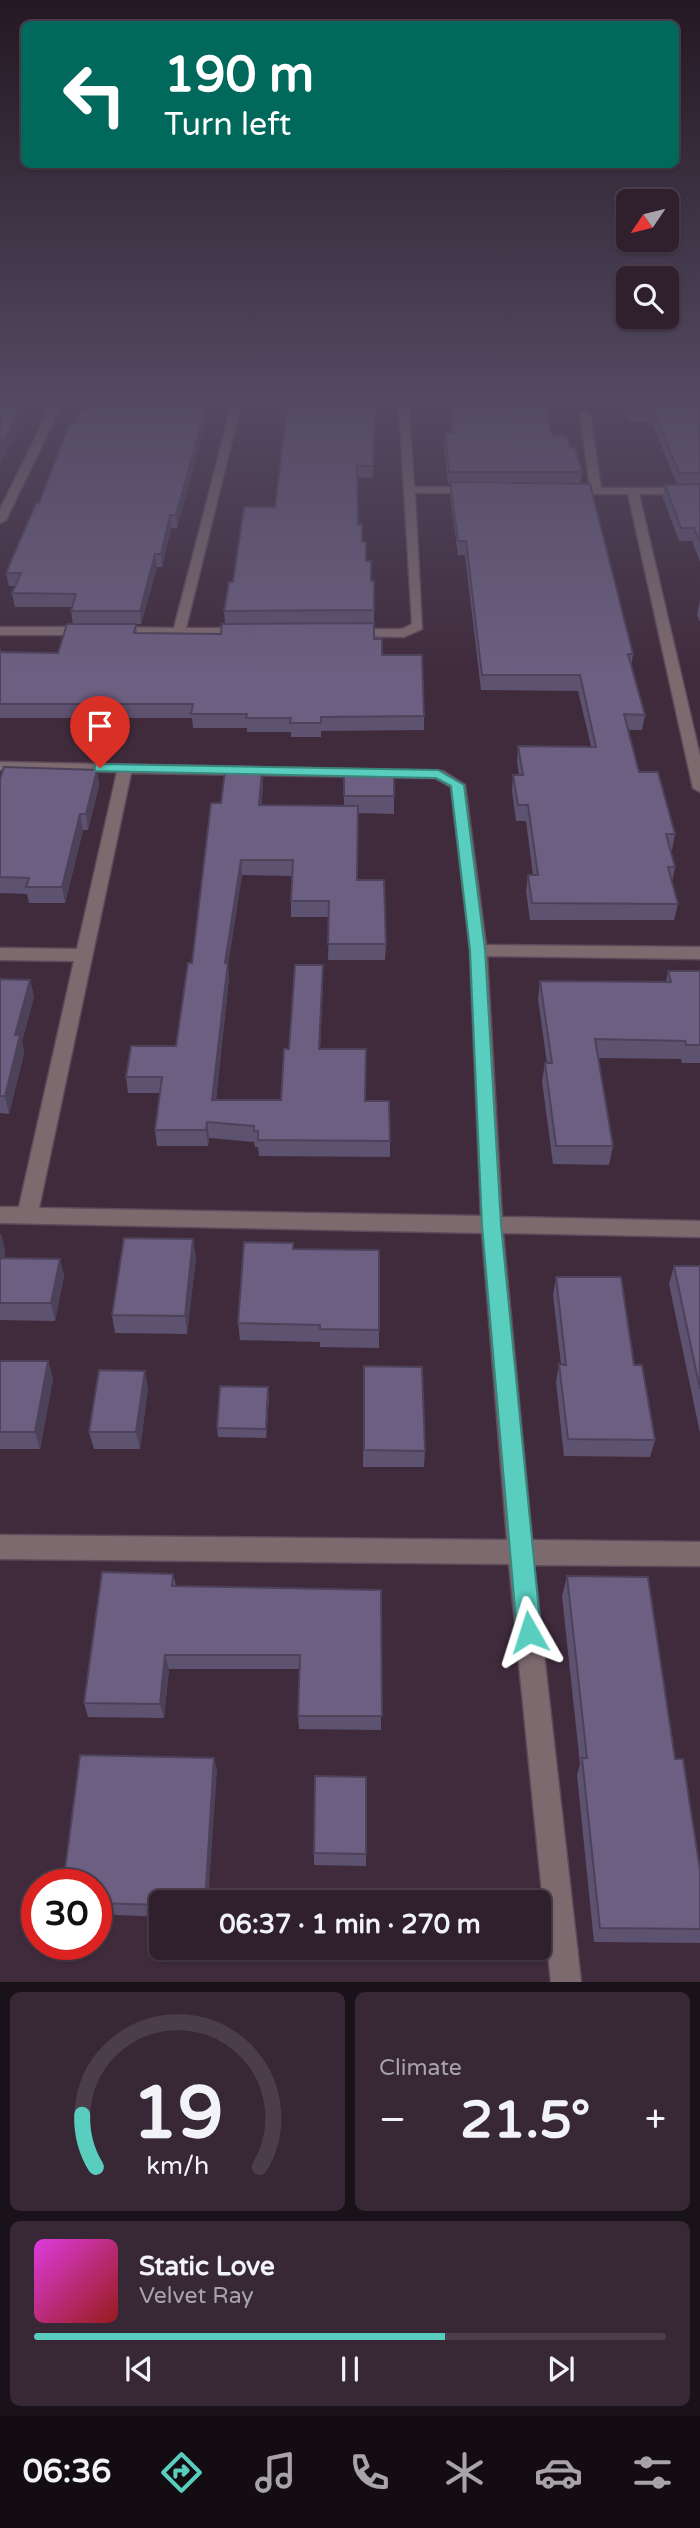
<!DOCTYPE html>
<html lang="en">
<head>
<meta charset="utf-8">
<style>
	:root { --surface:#30202e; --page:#382836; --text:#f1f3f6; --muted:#a8a3aa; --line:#4b3e4a; --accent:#59cebf }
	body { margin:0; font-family:"Varela Round",sans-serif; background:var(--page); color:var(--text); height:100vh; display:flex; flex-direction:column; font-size:26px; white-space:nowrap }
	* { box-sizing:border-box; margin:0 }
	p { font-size:23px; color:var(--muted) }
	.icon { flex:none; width:38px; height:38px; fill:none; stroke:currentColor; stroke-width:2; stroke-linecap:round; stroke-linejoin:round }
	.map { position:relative; height:1982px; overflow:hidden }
	.panel { display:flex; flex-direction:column; gap:10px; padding:10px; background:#1a1219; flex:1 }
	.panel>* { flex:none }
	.guide { position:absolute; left:21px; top:21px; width:658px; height:147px; border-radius:10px; box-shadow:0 2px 5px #0004,0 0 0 2px var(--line); background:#00695c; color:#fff; overflow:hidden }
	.needle { width:46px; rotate:235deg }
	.buttons { position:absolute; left:616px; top:189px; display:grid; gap:14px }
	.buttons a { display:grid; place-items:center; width:63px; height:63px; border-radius:10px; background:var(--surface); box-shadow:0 2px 5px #0004,0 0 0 2px var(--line); font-size:35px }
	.speed { position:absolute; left:21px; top:1869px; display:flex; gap:14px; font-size:35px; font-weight:700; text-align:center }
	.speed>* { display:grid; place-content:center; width:91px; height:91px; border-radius:50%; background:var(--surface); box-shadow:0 2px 5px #0004,0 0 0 2px var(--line); line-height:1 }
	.speed .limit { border:10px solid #d22; background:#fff; color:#111 }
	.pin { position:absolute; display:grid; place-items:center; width:60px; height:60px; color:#fff; margin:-72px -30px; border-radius:50% 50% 50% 0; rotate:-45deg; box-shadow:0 0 7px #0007 }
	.pin .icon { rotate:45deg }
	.me { position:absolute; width:77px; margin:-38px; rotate:354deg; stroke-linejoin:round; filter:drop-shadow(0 0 5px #0008) }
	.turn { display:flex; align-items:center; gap:24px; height:147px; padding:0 28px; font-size:32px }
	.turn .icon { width:91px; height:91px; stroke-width:2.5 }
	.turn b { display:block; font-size:49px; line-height:60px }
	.big { font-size:52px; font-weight:700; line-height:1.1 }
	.panel .widget { flex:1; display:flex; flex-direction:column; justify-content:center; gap:10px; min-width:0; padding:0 24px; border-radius:10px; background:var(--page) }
	.panel .dial { align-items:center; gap:0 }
	.dial svg { height:182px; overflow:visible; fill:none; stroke:var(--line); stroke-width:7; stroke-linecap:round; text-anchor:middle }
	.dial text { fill:var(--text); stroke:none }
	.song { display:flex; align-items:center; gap:21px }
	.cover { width:84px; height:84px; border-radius:10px; background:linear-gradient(135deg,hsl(300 70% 55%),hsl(0 70% 35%)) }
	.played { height:7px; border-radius:4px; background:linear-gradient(90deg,var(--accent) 65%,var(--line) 65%) }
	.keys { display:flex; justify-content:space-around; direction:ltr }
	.heat { display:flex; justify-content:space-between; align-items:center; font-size:38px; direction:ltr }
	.panel .tiles { flex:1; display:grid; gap:10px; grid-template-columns:1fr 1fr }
	.widget:last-child { grid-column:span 2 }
	.trip { position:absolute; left:149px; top:1890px; width:402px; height:70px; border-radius:10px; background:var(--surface); box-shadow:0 2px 5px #0004,0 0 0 2px var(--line); font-weight:700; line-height:70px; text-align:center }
	.tab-bar { display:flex; height:112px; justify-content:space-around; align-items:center; background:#130d12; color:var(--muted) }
	.tab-bar .icon { width:49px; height:49px }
	.tab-bar .active { color:var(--accent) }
	.tab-bar b { font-size:32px; color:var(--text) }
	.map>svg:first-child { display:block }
</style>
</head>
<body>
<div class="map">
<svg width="700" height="1982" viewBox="0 0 700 1982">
	<rect width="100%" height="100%" fill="#402b3d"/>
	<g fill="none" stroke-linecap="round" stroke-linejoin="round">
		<g stroke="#5d4a5b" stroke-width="3">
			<g id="street">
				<polygon points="398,396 408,396 414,487 471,487 476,490 471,493 415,493 422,629 404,637 350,636 344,632 346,629 402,629 412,624 399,406 353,406 348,403 353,400 399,400"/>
				<polygon points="75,397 112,398 117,401 112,404 76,403 60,408 6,520 0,523 0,509 51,406"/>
				<polygon points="185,398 311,399 316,402 311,405 241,404 186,628 245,628 251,632 245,636 111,634 109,631 115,627 174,628 232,404 182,403 182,399"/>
				<polygon points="585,411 590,414 601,488 700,488 700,494 639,494 700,756 700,792 693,788 628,494 569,494 564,491 569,488 590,488 580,414"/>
				<polygon points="0,627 87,627 93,631 87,635 0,635"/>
				<path d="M0 762 443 771 465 785 486 945 700 947V959L487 956 502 1217 700 1221V1237L503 1233 532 1540 700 1542V1566L534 1565 581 1982H551L509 1564 0 1559V1535L507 1540 482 1233 0 1223V1207H19L74 961 0 960V948L77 949 117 772 0 770ZM131 773 435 778 451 787 470 950 481 1216 39 1208Z"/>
			</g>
		</g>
		<use href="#street" fill="#7d6a6f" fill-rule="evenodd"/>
	</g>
	<g fill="#5d526f">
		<polygon points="209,396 210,406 177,528 171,528 162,567 157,567 141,624 136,624 137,633 221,634 225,624 224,611 233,582 275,507 288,396 375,396 373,478 357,477 358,524 371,581 374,581 374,639 382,655 424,716 424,730 321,731 321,737 291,737 291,732 247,732 247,728 193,728 192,718 0,718 0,647 1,652 58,653 73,624 71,611 72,607 15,607 12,593 15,586 9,586 6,573 75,424"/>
		<polygon points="448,396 543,396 552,435 570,447 582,472 580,484 633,654 631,667 645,715 642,730 628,730 639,772 675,834 672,850 671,850 675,867 672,882 678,904 674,920 530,920 526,891 528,875 533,875 526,821 516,821 512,791 513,775 519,775 517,762 518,746 591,746 578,691 481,690 465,555 458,555 450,496 450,484 448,484 444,445 445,433 452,433"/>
		<polygon points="620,396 700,396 700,562 692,541 679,541 663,498 665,485 677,485 652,422 629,422"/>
		<polygon points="700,601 700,622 697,615"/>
		<polygon points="97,770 99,786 88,830 83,830 65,903 29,903 27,894 0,893 0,779"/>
		<polygon points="344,770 394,796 394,814 358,813 357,880 386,944 385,960 328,960 329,917 291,917 291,901 292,876 242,875 228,965 229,978 216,1100 281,1100 289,1049 323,981 320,1049 365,1101 390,1141 390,1157 259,1156 258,1147 255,1147 254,1142 209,1138 208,1146 157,1146 155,1130 160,1093 128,1093 126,1077 176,1046 192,963 221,803 262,772 263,787 261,805 344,806"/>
		<polygon points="668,971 700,971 700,1063 682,1063 681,1059 598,1058 613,1146 609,1165 553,1164 542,1081 545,1063 547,1063 538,999 540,981 666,982"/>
		<polygon points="0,979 30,980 34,997 22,1041 24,1053 9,1114 0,1113"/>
		<polygon points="0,1233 5,1250 4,1258 60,1259 64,1276 55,1321 0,1320"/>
		<polygon points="294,1249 379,1330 379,1348 320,1347 320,1342 240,1340 238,1323"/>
		<polygon points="196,1257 187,1334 115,1333 112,1315"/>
		<polygon points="674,1266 700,1266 700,1433 669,1284"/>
		<polygon points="556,1277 634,1365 655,1440 650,1457 564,1456 556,1382 559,1364 561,1364 553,1295"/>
		<polygon points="0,1361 48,1361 53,1379 40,1449 0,1449"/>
		<polygon points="364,1366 425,1451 424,1467 363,1467"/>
		<polygon points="148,1388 140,1449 94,1449 89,1432"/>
		<polygon points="269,1396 266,1438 218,1437 217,1428"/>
		<polygon points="173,1574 176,1586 381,1590 381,1730 299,1729 298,1716 299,1669 169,1669 164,1718 88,1717 84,1703"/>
		<polygon points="567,1576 675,1759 700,1870 700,1943 594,1942 577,1775 580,1764 562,1596"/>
		<polygon points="214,1758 217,1772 161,1902 161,1917 96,1914 96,1885"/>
		<polygon points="366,1777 366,1866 314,1865 314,1853"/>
	</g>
	<g fill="#4c425a">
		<polygon points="27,396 34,396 0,465 0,449"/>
		<polygon points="209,396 210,406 177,528 176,515"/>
		<polygon points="170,515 171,528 162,567 161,554"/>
		<polygon points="155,554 157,567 141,624 140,611"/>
		<polygon points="97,770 99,786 88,830 86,814"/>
		<polygon points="262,772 263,787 260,820 259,805"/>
		<polygon points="80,814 83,830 65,903 62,887"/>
		<polygon points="241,860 242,875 228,965 229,978 214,1115 212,1100 225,963"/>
		<polygon points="323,965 323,981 319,1065 319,1049"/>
		<polygon points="30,980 34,997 22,1041 24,1053 9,1114 5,1096 15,1035"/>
		<polygon points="207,1122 209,1138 208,1146 206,1130"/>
		<polygon points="1,1233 5,1250 0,1274 0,1235"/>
		<polygon points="193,1239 196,1257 187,1334 185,1316"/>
		<polygon points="60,1259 64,1276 55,1321 51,1303"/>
		<polygon points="48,1361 53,1379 40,1449 35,1432"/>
		<polygon points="145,1371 148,1388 140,1449 136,1432"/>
		<polygon points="268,1387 269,1396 266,1438 266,1429"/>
		<polygon points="165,1655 169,1669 164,1718 160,1704"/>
		<polygon points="214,1758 217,1772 208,1902 205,1902"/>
	</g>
	<g fill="#6c5f81" stroke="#4c425a" stroke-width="2">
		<polygon points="0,396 27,396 0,449"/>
		<polygon points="89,396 209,396 176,515 170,515 161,554 155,554 140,611 71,611 76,594 12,593 21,573 6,573 36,503 39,503 69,424 75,424 81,409 85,409"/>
		<polygon points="288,396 376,397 373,466 357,466 358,524 362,524 362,542 366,542 366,561 371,561 371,581 374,581 374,610 224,611 229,582 233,582 244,507 275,507"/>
		<polygon points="450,396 543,396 552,435 567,436 570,447 575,447 582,472 449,472 445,433 454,433"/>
		<polygon points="626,396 700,396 700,473 679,473 653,410 631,410"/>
		<polygon points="450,482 590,484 633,654 628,654 645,715 624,714 639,772 658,772 675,834 666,834 675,867 668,867 678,904 532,903 528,875 538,875 528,805 518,805 513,775 523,775 518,746 596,747 580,675 482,675 466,541 458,541"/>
		<polygon points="700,484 700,542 694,528 681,528 665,485"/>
		<polygon points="374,623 374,639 382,639 382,655 422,655 424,716 321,717 321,723 290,723 291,718 246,718 247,714 191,714 193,704 0,704 0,652 58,653 67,624 136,624 134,633 221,634 222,624"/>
		<polygon points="4,767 97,770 86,814 80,814 62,887 26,887 29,878 0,877 0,779"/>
		<rect x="344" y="770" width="50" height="26"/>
		<polygon points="225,771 262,772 259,805 358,806 357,880 384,880 386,944 328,944 329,901 291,901 293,860 241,860 225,963 228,962 212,1100 281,1100 284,1049 289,1049 295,965 323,965 319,1049 366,1049 365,1101 389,1101 390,1141 258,1140 258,1131 254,1131 254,1126 207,1122 206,1130 155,1130 162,1077 126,1077 131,1046 176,1046 188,963 192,963 211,803 221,803"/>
		<polygon points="668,971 700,971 700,1045 686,1045 685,1041 595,1039 613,1146 556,1146 545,1063 552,1063 540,981 671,982"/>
		<polygon points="0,979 30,980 15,1035 20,1035 5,1096 0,1096"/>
		<polygon points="124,1238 193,1239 185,1316 112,1315"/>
		<polygon points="244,1242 293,1243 293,1249 379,1250 379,1330 320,1329 320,1325 238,1323"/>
		<polygon points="0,1258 60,1259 51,1303 0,1303"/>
		<polygon points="674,1266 700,1266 700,1389"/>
		<polygon points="556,1277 621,1277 634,1365 642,1365 655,1440 568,1439 559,1364 566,1365"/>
		<polygon points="0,1361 48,1361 35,1432 0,1432"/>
		<polygon points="364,1366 422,1367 425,1451 364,1450"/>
		<polygon points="99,1370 145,1371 136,1432 89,1432"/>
		<polygon points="220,1386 268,1387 266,1429 217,1428"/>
		<polygon points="102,1572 173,1574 172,1586 381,1590 382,1716 298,1716 300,1655 165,1655 160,1704 84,1703"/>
		<polygon points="567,1576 648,1577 675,1759 683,1759 700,1870 700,1929 600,1928 582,1758 587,1758"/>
		<polygon points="80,1755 214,1758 205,1902 161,1902 161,1905 96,1903 96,1885 63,1885"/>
		<polygon points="315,1776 366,1777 366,1854 314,1853"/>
	</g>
	<linearGradient id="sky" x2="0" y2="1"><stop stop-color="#231822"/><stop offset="0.59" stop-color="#534a62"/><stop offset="1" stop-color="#534a62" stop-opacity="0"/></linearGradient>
	<rect width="700" height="674" fill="url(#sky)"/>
	<polygon fill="#59cebf" stroke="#3a867c" stroke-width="2" points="100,764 438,770 464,785 485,950 501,1225 541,1632 537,1640 529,1644 520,1640 517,1632 482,1225 470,950 451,786 436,778 95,771 95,765"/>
</svg>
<div class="buttons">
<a><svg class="needle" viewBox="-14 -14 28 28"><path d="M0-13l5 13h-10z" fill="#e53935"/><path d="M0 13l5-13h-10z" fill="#a8a3aa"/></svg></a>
<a><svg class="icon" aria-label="search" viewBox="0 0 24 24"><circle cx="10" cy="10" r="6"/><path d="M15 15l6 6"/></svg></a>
</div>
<div class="speed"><div class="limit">30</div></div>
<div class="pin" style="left:100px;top:768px;background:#d93025"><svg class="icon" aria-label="arrive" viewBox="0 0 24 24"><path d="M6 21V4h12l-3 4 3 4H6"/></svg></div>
<svg class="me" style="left:529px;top:1632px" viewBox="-20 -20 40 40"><path d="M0-17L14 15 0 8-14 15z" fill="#59cebf" stroke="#fff" stroke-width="4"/></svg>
<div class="trip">06:37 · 1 min · 270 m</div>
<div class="guide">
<div class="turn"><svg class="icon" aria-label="left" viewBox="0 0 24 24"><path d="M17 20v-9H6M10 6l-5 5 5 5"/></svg><div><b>190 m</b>Turn left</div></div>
</div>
</div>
<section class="panel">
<div class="tiles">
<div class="widget dial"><svg viewBox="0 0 100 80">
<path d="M14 69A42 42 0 1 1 86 69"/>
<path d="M14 69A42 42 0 0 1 8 46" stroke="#59cebf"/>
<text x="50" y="56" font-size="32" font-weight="700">19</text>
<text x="50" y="72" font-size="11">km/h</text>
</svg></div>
<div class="widget"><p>Climate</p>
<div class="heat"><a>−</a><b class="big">21.5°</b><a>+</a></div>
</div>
<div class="widget">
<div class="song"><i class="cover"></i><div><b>Static Love</b><p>Velvet Ray</p></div></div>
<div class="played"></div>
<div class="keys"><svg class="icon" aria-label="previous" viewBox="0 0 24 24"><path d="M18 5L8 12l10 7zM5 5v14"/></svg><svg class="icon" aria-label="pause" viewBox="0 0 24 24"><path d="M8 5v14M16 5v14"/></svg><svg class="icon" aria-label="next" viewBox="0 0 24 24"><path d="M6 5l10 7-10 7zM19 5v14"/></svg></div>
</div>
</div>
</section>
<nav class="tab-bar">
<b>06:36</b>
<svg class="icon active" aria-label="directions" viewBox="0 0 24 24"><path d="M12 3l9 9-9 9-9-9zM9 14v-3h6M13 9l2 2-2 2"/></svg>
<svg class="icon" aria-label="music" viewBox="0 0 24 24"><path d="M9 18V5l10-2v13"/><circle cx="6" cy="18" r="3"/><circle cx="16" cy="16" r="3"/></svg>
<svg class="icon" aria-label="phone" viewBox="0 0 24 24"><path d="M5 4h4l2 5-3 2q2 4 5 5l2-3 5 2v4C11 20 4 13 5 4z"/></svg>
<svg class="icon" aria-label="climate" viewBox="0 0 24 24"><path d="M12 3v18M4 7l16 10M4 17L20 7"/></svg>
<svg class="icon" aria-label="car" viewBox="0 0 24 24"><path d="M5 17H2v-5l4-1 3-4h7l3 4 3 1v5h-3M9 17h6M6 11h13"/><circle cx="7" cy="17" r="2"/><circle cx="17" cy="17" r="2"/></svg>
<svg class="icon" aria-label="filters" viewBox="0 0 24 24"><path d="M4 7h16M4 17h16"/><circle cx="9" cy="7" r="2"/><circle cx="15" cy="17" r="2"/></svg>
</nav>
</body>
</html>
